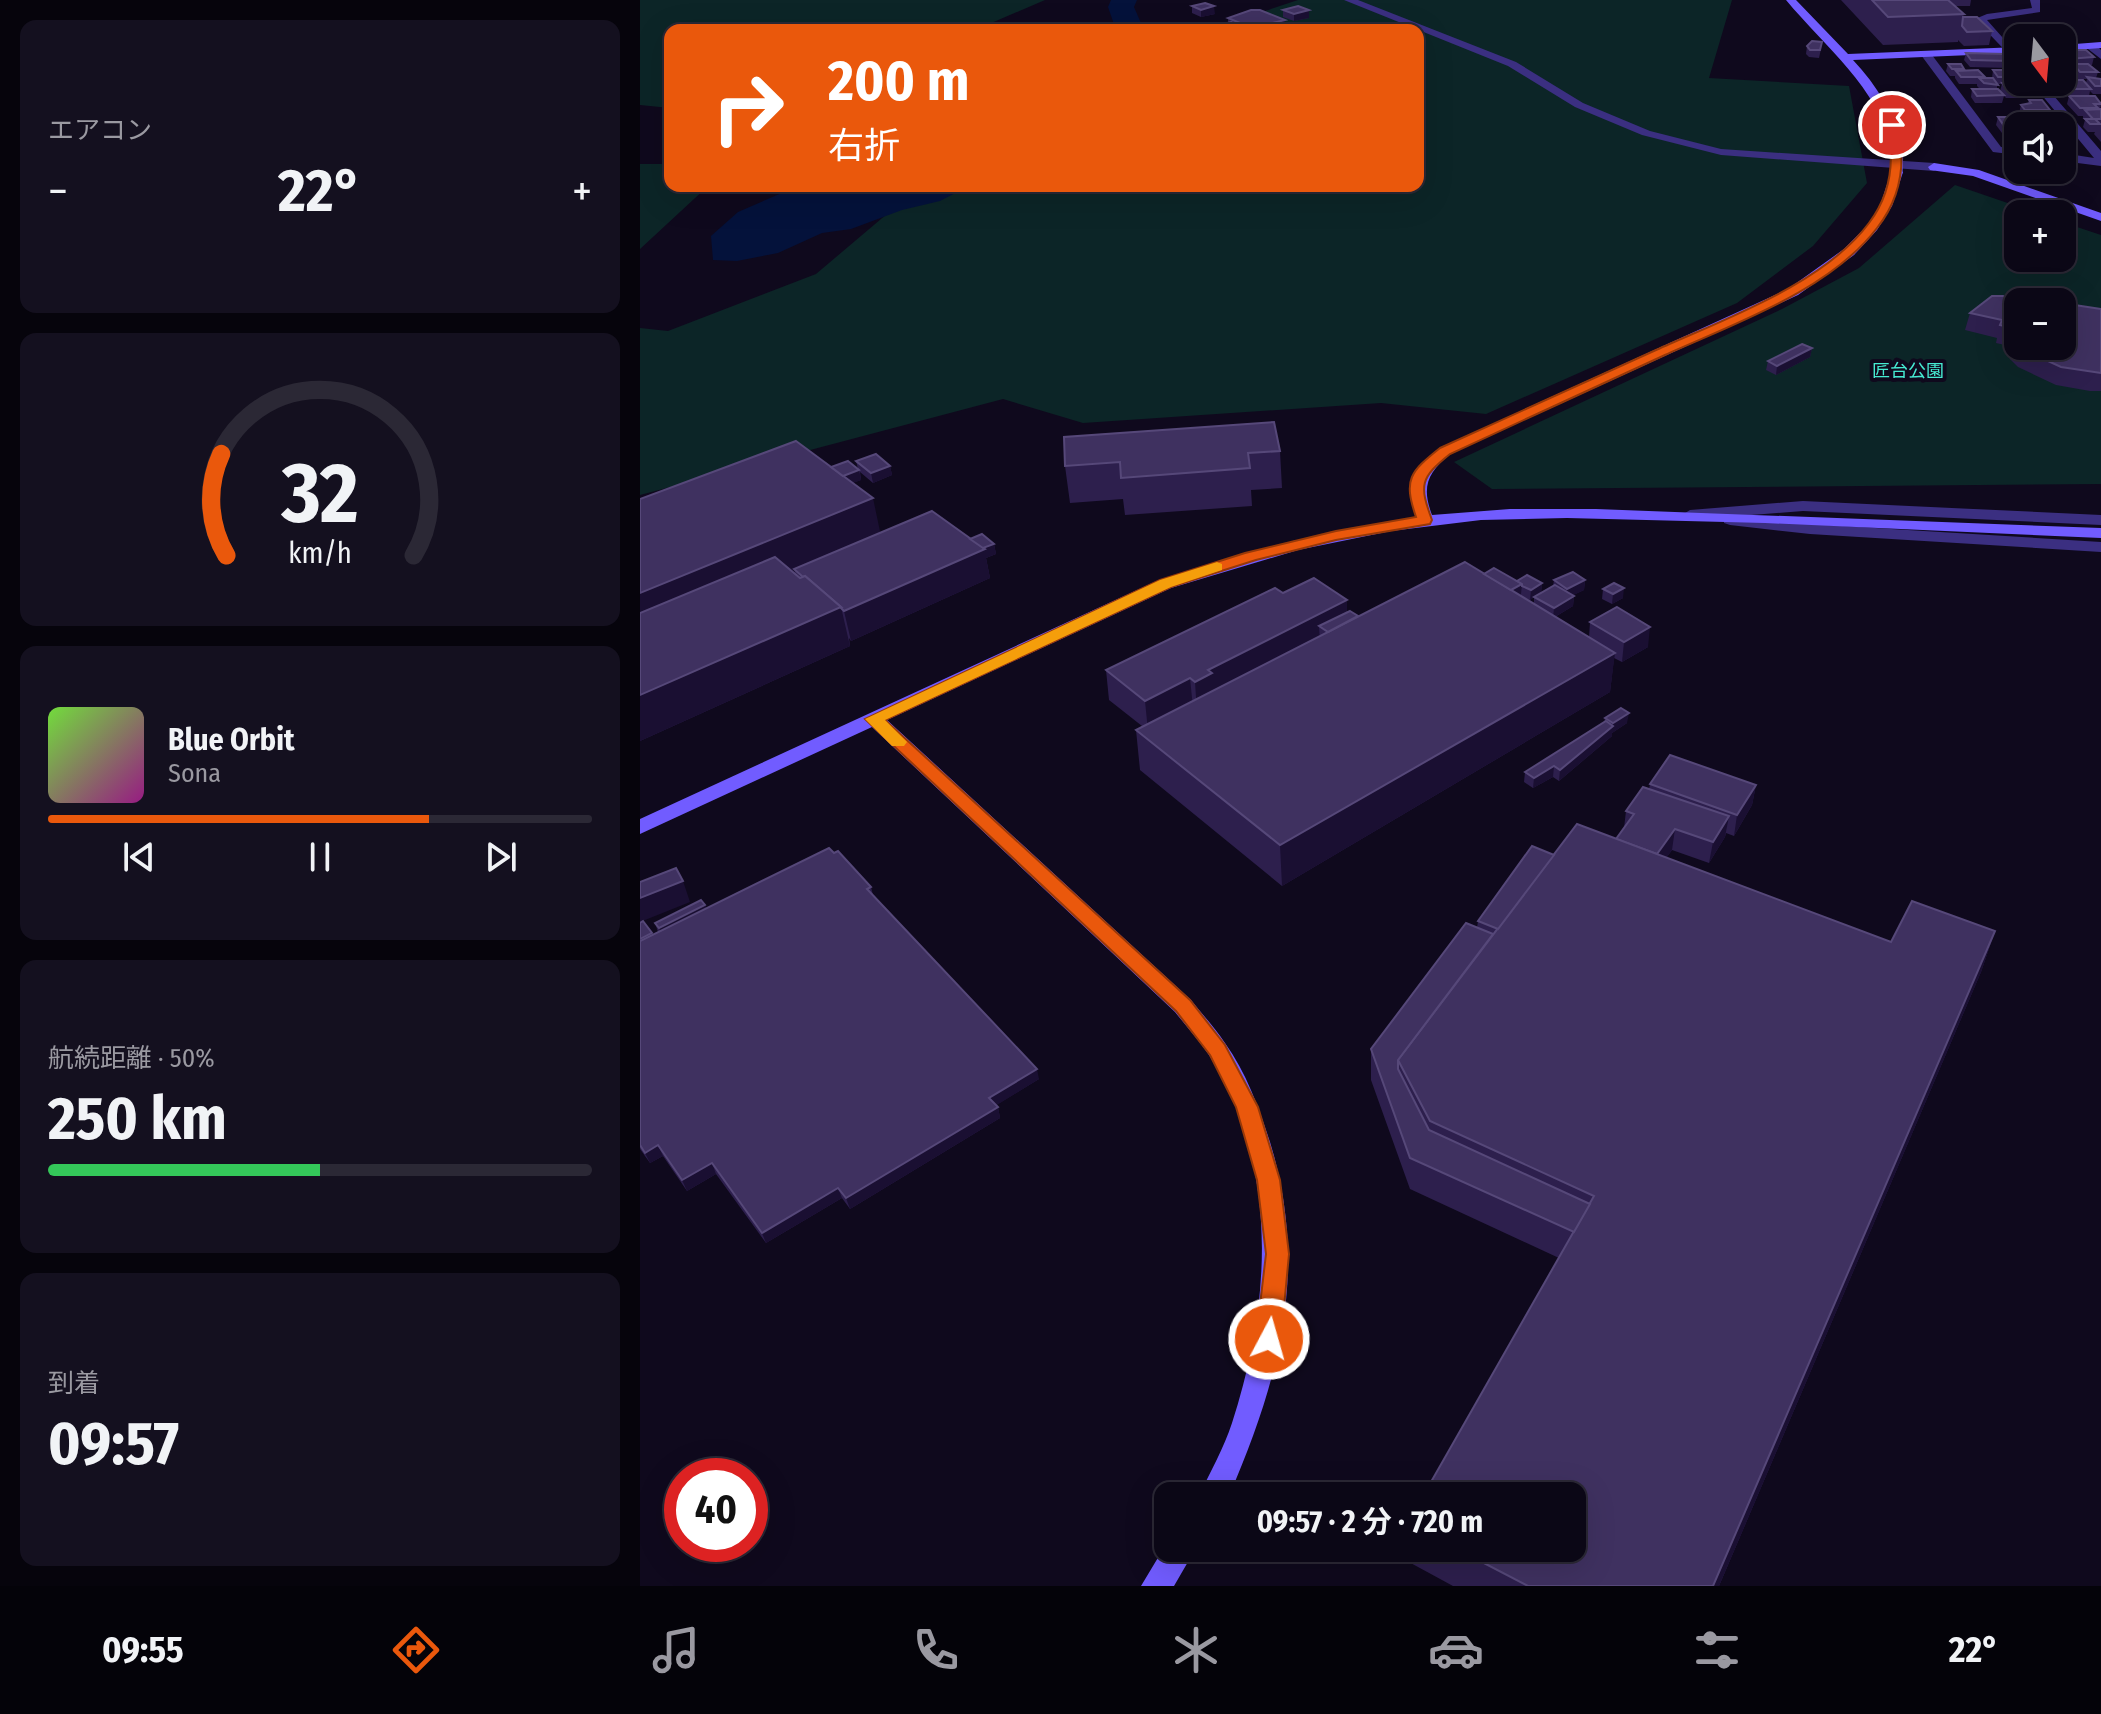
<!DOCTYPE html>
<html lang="ja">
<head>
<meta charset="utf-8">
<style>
	:root { --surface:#0b0716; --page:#14101f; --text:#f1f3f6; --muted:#9a99a1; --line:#2b2835; --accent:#ea580c }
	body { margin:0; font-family:"Fira Sans Condensed","Noto Sans JP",sans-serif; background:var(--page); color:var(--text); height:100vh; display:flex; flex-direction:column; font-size:30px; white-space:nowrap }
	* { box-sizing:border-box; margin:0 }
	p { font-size:26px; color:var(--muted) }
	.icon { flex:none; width:44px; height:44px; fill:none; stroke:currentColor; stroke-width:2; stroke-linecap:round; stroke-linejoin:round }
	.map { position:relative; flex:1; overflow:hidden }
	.drawer { display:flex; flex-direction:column; gap:20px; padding:20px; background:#06040c; width:640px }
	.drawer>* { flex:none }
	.banner { position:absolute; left:24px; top:24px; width:760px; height:168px; border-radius:16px; box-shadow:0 8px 32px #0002,0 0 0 2px var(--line); background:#ea580c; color:#fff; overflow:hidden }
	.needle { width:52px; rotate:164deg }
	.controls { position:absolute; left:1364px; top:24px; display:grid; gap:16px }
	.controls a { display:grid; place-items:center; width:72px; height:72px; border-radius:16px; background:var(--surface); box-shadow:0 8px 32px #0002,0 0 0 2px var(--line); font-size:40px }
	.speed { position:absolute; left:24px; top:1458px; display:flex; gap:16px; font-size:40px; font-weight:700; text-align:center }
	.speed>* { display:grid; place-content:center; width:104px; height:104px; border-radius:50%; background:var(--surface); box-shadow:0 8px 32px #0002,0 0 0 2px var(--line); line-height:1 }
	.speed .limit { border:12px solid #d22; background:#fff; color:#111 }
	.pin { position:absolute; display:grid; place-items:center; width:68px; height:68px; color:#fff; margin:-34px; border:4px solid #fff; border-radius:50%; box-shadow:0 2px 8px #0007 }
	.me { position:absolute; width:88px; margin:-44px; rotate:6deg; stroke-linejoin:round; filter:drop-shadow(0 0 6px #0008) }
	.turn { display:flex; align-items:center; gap:28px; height:168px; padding:0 32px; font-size:36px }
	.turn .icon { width:104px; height:104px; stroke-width:2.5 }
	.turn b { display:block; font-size:56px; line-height:68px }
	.big { font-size:60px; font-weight:700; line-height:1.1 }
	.drawer .tile { flex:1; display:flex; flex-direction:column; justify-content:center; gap:12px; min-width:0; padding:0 28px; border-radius:16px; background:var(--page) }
	.drawer .dial { align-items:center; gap:0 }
	.dial svg { height:208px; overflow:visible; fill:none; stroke:var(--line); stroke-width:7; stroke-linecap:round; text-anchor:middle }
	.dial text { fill:var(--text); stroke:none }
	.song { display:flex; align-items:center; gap:24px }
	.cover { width:96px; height:96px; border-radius:12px; background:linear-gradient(135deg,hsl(100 70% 55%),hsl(310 70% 35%)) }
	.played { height:8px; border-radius:4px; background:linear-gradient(90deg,var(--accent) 70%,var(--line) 70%) }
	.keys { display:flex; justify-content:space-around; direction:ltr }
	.heat { display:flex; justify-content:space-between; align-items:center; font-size:44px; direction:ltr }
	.charge { height:12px; border-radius:6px; background:linear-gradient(90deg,#34c759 50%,var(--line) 0) }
	.trip { position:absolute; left:514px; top:1482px; width:432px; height:80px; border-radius:16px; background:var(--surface); box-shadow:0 8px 32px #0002,0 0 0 2px var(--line); font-weight:700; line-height:80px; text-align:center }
	.tabs { display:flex; height:128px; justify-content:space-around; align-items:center; background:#040309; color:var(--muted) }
	.tabs .icon { width:56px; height:56px }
	.tabs .selected { color:var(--accent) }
	.tabs b { font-size:36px; color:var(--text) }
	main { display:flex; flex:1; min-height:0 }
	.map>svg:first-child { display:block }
</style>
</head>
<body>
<main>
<section class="drawer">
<div class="tile"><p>エアコン</p>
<div class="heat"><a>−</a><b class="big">22°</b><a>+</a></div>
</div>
<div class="tile dial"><svg viewBox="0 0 100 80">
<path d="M14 69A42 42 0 1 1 86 69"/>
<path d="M14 69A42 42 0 0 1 12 30" stroke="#ea580c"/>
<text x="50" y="56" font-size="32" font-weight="700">32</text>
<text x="50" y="72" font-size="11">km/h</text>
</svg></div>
<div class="tile">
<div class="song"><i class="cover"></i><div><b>Blue Orbit</b><p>Sona</p></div></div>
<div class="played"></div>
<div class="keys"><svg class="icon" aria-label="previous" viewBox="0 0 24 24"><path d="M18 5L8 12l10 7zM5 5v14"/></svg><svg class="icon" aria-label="pause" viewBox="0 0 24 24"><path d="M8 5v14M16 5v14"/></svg><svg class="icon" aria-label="next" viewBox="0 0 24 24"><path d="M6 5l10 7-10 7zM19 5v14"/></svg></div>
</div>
<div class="tile"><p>航続距離 · 50%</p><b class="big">250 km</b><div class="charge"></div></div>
<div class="tile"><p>到着</p><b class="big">09:57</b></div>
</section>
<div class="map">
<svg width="1461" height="1586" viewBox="0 0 1461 1586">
	<rect width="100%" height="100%" fill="#0f091d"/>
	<g fill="#0c2527" fill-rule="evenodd">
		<polygon points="0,0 405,0 335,30 30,30 30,108 0,105"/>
		<polygon points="658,0 1092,0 1069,78 1209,86 1227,183 1173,246 1097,303 846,414 741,403 443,423 363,399 0,495 0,328 28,331 176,274 280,186 778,186 778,30 580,30 604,18"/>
		<polygon points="0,164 30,164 30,186 68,186 0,249"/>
		<path d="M1315 185 1400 214H1378V258H1422V222L1461 235V484L852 489 814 462 1142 309 1219 268ZM1378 302H1422V346H1378Z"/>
	</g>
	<polygon fill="#04123b" points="158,186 327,186 327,187 300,201 262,210 211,229 182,233 138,253 97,261 73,260 71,236 98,212"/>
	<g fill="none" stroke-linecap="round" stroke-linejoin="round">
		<polygon fill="#04123b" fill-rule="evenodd" points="471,0 497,0 494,7 504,30 476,30 468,7"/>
		<g fill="#3b2f81" fill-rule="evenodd">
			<polygon points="704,0 718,0 876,62 943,103 1010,131 1081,149 1294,163 1300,167 1294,171 1081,155 1002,135 935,107 868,66"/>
			<polygon points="1390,0 1400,0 1400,12 1347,20 1378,55 1378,64 1335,19 1347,14 1392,8"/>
			<polygon points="1448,45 1456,45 1461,50 1461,59 1448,49"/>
			<polygon points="1281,51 1289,51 1361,147 1378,149 1378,155 1353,152 1281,55"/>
			<polygon points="1391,82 1402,82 1461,151 1461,166 1422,161 1422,153 1454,158"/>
			<polygon points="1163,501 1461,515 1461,525 1163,511 1099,516 1170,524 1461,542 1461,552 1170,534 1090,525 1084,523 1084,517 1050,520 1042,515 1050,510"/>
		</g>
		<g fill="#715cff" fill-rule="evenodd">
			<path d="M1146 0H1156L1208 54 1378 47V53L1213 60C1237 85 1255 116 1264 149L1258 152 1252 149C1237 86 1186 48 1146 0Z"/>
			<polygon points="1461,42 1461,48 1422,51 1422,45"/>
			<polygon points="1294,163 1339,170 1461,213 1461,221 1333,176 1290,170 1288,167"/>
			<path d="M1257 168 1263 172 1252 206 1237 230 1214 255 1158 295 810 454C788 473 781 486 792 515L870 509H956L1461 528V538L1125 523 927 518 841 520 751 531 658 550 531 588 247 720 551 1000C562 1014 575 1028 585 1043 606 1072 619 1108 630 1142 669 1270 640 1377 589 1496H559C570 1472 584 1448 592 1423 631 1303 640 1167 569 1055 559 1040 546 1026 535 1012L232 727 0 834V819L519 580 653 541 776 517C764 482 772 471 800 448L1148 289 1204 249 1228 225 1240 206 1251 172Z"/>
			<polygon points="528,1541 528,1548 556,1548 534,1586 501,1586"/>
		</g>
		<polyline stroke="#715cff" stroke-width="11" points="1257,172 1258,149"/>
	</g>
	<g fill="#2d1f4d" fill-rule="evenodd">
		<polygon points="1201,0 1331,0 1330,6 1315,6 1324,14 1323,17 1352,31 1349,45 1324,46 1318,40 1318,42 1243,45"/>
		<polygon points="552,6 575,14 561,17 552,13"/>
		<polygon points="643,10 669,10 669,18 654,21 643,17"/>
		<polygon points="588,18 645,27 633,30 568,30 568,28 588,23"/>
		<polygon points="1167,46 1181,49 1179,58 1169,57 1166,54"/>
		<path d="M1422 50 1454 57 1452 65H1449L1458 72 1456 78 1461 79V94H1453L1450 91 1449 96 1461 104 1460 110 1461 109V142L1454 134 1455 132H1448L1443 127 1445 120 1443 118V116H1438L1427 104 1429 96 1421 88 1423 82ZM1435 76 1438 79H1447L1446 83 1434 80Z"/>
		<polygon points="1326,53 1370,61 1368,68 1330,67 1324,60"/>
		<path d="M1308 64 1324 69V71L1345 77 1344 78H1352L1353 70H1378V82H1385L1384 84 1394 91 1392 98H1366L1364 96 1362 103H1335L1331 97 1332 89H1340L1337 86V84H1319L1315 78V76H1310L1306 71ZM1357 84H1362L1360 91 1363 94 1357 89Z"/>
		<polygon points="1389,100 1410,110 1410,113 1424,117 1422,125 1378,126 1378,147 1369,147 1366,140 1367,133 1362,133 1356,125 1358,117 1382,117 1379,113 1381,105 1388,103"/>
		<polygon points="1378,303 1378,346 1422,346 1461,309 1461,391 1450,391 1416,385 1378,367 1370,359 1365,345 1356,343 1357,338 1325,330 1330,313"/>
		<polygon points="1172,348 1170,357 1136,375 1126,370 1128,361"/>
		<polygon points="640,451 642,488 611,490 612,506 485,515 483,499 430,503 425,466"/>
		<polygon points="216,461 250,466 252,475 233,483 220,472 221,480 212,483 240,533 330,539 354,544 356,554 346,558 350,578 211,641 209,638 210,646 0,741 0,499 191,467 218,469"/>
		<path d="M844 574 877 581 902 583 901 593 913 586 914 580H945L944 590 933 595 934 596 933 606 915 617 949 637 950 622 1008 647 982 662 974 658 970 692 642 886 500 770 496 730 502 726 469 700 466 670 643 593 707 600V612L718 616ZM881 596 890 600 894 597V604Z"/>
		<polygon points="963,589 983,598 972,604 962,599"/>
		<polygon points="965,718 987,723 972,733 972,736 919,781 913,777 893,788 884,782 885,772 964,723"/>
		<polygon points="1010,784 1116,785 1112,805 1094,836 1086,833 1085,837 1069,863 1032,850 1026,858 1251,942 1355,931 1341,972 1079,1586 813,1586 767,1561 767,1548 932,1548 919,1258 770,1189 731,1080 731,1049 837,928 838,921 914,855 976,839 984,828 986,811 1009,789"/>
		<polygon points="231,887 233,895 399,1079 356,1105 358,1107 360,1118 210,1209 202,1198 126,1243 76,1174 47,1191 23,1156 10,1163 0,1149 0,923 13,935 18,932 15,923 65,905 66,909"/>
	</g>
	<g fill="#1a0f32">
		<polygon points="574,6 575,14 561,17 561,10"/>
		<polygon points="669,10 669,18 654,21 654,14"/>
		<polygon points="645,20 645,27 633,30 612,30 612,28"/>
		<polygon points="1172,348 1170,357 1136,375 1137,366"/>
		<polygon points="250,466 252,475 233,483 231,473"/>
		<polygon points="219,470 221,480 192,491 190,481"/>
		<polygon points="233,498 241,536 154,569 155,572 0,637 0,593"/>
		<polygon points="354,544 356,554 346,558 350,578 211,641 204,611"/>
		<polygon points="945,580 944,590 926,599 927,589"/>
		<polygon points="902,583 901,593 890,600 891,590"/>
		<polygon points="882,584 880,604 854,599"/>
		<polygon points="984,588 983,598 972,604 973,594"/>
		<polygon points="934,596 933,606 913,618 914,608"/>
		<polygon points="707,600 707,630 679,626 680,644 557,712 555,682 568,670"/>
		<polygon points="201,607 210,646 0,741 0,695"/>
		<polygon points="1010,627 1008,647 982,662 984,642"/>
		<polygon points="975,653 970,692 642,886 640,845"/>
		<polygon points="550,678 553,708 508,731 505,701"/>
		<polygon points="989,713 987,723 972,733 972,736 919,781 920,770 973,726 973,723"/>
		<polygon points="914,766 913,777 893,788 894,778"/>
		<polygon points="1116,785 1112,805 1094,836 1097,815"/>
		<polygon points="1089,816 1085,837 1069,863 1073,842"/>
		<polygon points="1035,829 1032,850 1003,891 1006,870"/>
		<polygon points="43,881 50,902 0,922 0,898"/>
		<polygon points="65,905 69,916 23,939 19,928"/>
		<polygon points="1355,931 1341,972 1079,1586 1073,1586"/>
		<polygon points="397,1069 399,1079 352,1108 349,1098"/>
		<polygon points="358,1107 360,1118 210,1209 206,1198"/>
		<polygon points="18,1145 23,1156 10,1163 5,1153"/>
		<polygon points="72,1163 76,1174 47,1191 42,1180"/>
		<polygon points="198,1188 202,1198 126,1243 122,1233"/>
	</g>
	<g fill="#3f3160" stroke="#564879" stroke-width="2">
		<polygon points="1232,0 1308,0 1324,14 1248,17"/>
		<polygon points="565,3 574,6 561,10 552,6"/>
		<polygon points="658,6 669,10 654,14 643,10"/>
		<polygon points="611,10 620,10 645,20 612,28 588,18"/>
		<polygon points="1323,17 1337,17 1352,31 1327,32 1322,26"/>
		<polygon points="591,22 603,27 592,30 573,30 568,28"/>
		<polygon points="1172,41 1182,42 1180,50 1170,50 1167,46"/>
		<polygon points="1422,50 1446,50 1454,57 1428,59 1422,52"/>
		<polygon points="1326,53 1364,54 1370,61 1331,60"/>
		<polygon points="1308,64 1321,64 1324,69 1312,69"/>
		<polygon points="1433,64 1448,64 1458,72 1440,72"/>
		<polygon points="1422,65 1428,66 1435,74 1422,74"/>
		<polygon points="1338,70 1345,77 1321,77 1316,71"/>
		<polygon points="1353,70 1378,70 1378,77 1358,77"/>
		<polygon points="1447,77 1461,79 1461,86 1455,86"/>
		<polygon points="1339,78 1353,78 1358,85 1344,83"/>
		<polygon points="1423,80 1443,80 1451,89 1432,89"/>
		<polygon points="1362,83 1389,85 1394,91 1368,91"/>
		<polygon points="1332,89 1358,89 1364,95 1337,96"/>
		<polygon points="1429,96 1455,96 1461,104 1454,104 1458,108 1440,108"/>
		<polygon points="1389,100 1402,100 1410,110 1385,110 1381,105 1391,103"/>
		<polygon points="1461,109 1461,119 1453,119 1445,110"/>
		<polygon points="1408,113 1421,113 1424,117 1412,118"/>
		<polygon points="1386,114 1404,114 1413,124 1394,124"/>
		<polygon points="1358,117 1383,117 1389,125 1364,126"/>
		<polygon points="1445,119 1455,119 1460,124 1450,124"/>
		<polygon points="1368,132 1378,132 1378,139 1371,139"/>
		<polygon points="1352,296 1363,296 1378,303 1378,344 1375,341 1369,327 1360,325 1362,320 1330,313"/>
		<polygon points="1428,304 1461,309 1461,373 1421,367 1382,349 1380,346 1422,346 1422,305"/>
		<polygon points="1162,344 1172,348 1137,366 1128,361"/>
		<polygon points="634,422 640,451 608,453 610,468 481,478 480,462 425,466 424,437"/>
		<polygon points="156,441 233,498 0,593 0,499"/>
		<polygon points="236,454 250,466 231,473 216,461"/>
		<polygon points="208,461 219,470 203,476 191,467"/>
		<polygon points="292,511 345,549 204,611 200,607 201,607 165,576 163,577 154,569"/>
		<polygon points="342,534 354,544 343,548 330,539"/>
		<polygon points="135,557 160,578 165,576 201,607 0,695 0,613"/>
		<polygon points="825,562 975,653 640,845 496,730"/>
		<polygon points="854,568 882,584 871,590 844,574"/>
		<polygon points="933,572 945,580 927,589 914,580"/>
		<polygon points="887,575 902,583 891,590 882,586 882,584 877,581"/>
		<polygon points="674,578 707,600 568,670 572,673 555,682 550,678 505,701 466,670 635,588 643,593"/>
		<polygon points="974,583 984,588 973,594 963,589"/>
		<polygon points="915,585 934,596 914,608 894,597"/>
		<polygon points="977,607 1010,627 984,642 950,622"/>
		<polygon points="710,611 718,616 688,632 679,626"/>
		<polygon points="981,708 989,713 973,723 965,718"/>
		<polygon points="966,721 973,726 920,770 914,766 894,778 885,772"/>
		<polygon points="1030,755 1116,785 1097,815 1010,784"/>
		<polygon points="1003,787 1089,816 1073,842 1035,829 1017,854 976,839 994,814 986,811"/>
		<polygon points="937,824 1251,942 1272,901 1355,931 1073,1586 888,1586 815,1548 932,1548 932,1496 783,1496 954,1196 790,1121 758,1060"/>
		<polygon points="892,846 914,855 858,929 838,921"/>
		<polygon points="189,848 194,853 198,851 231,887 227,889 397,1069 349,1098 358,1107 206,1198 198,1188 122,1233 72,1163 42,1180 18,1145 5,1153 0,1145 0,941"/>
		<polygon points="36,868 43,881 0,898 0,882"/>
		<polygon points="61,900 65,905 19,928 15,923"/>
		<polygon points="3,921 12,933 0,939 0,923"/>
		<polygon points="826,923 853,934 758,1060 758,1069 789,1130 950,1204 934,1232 770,1158 731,1049"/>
	</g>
	<path fill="#ea580c" stroke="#983908" stroke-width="2" d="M1252 122 1258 125C1266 162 1261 198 1237 228 1189 291 1095 323 1025 355 953 388 882 421 810 454 780 478 779 485 792 520L790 524 696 540 616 560 531 587 245 720 550 1000 585 1045 618 1107 640 1180 649 1254 641 1339 637 1346 629 1350 620 1346 616 1339 626 1254 617 1180 596 1107 570 1055 536 1011 225 719 520 580 605 553 696 531 776 517C763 479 770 472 800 448 872 415 944 382 1016 350 1084 319 1184 284 1229 223 1251 194 1255 160 1247 125Z"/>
	<polygon fill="#f59e0b" points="577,562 582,564 582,570 531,587 245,720 267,742 264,746 252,746 225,719 520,580"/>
	<g text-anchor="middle" stroke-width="8" stroke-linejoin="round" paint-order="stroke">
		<g font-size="18" fill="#46ead2" stroke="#0f091d">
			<text x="1268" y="377">匠台公園</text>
		</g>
	</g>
</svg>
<div class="controls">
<a><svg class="needle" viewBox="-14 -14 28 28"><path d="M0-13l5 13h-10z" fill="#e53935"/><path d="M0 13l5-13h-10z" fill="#9a99a1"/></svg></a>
<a><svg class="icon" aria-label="sound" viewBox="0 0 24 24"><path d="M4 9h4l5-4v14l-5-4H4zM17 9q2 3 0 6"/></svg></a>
<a>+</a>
<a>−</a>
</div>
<div class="speed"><div class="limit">40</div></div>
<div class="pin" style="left:1252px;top:125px;background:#d93025"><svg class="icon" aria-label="arrive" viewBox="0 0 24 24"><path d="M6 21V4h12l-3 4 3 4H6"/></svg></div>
<svg class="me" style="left:629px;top:1339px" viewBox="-20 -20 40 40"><circle r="17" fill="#ea580c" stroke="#fff" stroke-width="3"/><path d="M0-11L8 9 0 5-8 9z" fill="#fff"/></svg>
<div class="trip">09:57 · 2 分 · 720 m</div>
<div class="banner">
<div class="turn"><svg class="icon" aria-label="right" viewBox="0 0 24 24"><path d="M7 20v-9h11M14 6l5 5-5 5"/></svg><div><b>200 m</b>右折</div></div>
</div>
</div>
</main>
<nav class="tabs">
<b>09:55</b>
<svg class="icon selected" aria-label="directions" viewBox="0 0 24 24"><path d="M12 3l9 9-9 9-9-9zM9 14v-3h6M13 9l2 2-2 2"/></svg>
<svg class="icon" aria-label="music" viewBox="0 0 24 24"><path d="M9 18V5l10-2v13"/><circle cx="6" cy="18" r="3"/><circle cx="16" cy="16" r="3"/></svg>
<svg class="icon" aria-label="phone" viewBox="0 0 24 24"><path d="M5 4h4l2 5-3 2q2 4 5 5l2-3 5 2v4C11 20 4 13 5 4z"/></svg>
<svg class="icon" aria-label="climate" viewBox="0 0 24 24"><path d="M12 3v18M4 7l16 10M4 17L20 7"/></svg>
<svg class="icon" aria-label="car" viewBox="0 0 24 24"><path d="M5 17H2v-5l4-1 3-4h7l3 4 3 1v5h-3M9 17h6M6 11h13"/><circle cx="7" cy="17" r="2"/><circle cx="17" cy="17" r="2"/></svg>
<svg class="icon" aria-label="filters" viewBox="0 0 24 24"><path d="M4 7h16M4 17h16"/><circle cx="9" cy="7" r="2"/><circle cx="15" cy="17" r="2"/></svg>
<b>22°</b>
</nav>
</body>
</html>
